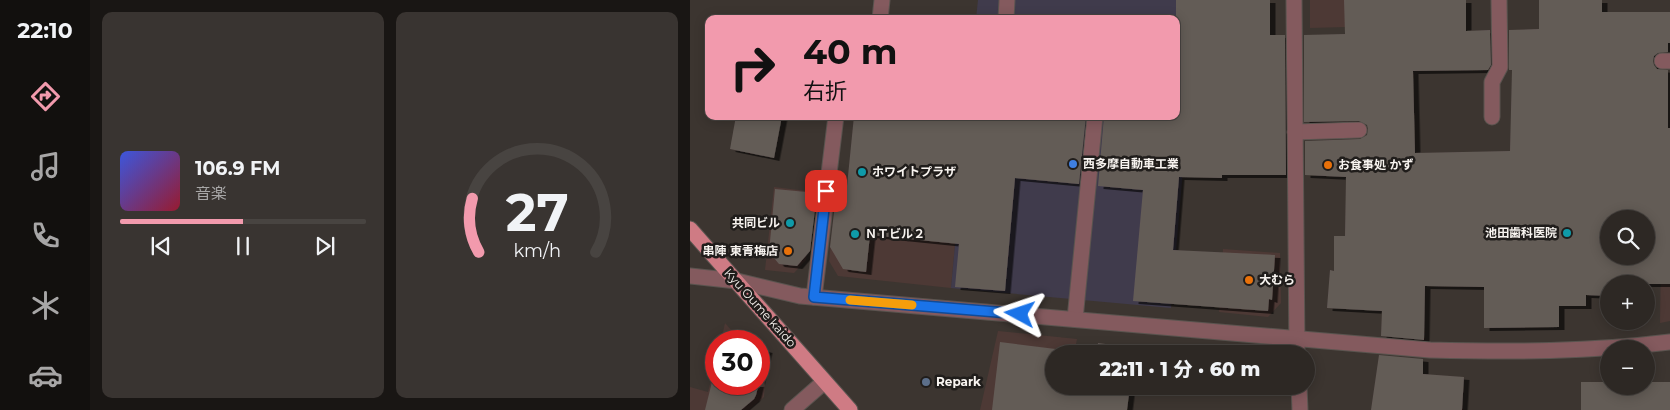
<!DOCTYPE html>
<html lang="ja">
<head>
<meta charset="utf-8">
<style>
	:root { --surface:#2d2824; --page:#393431; --text:#f1f3f6; --muted:#a7a6a6; --line:#484441; --accent:#f29aad }
	body { margin:0; font-family:Montserrat,"Noto Sans JP",sans-serif; background:var(--page); color:var(--text); height:100vh; display:flex; flex-direction:column; font-size:19px; white-space:nowrap }
	* { box-sizing:border-box; margin:0 }
	p { font-size:16px; color:var(--muted) }
	.icon { flex:none; width:28px; height:28px; fill:none; stroke:currentColor; stroke-width:2; stroke-linecap:round; stroke-linejoin:round }
	.map { position:relative; flex:1; overflow:hidden }
	.panel { display:flex; flex-direction:column; gap:12px; padding:12px; background:#191614; width:600px }
	.panel>* { flex:none }
	.hud { position:absolute; left:15px; top:15px; width:475px; height:105px; border-radius:10px; box-shadow:0 2px 12px #0003,0 0 0 1px var(--line); background:#f29aad; color:#111; overflow:hidden }
	.buttons { position:absolute; left:910px; top:210px; display:grid; gap:10px }
	.buttons a { display:grid; place-items:center; width:55px; height:55px; border-radius:50%; background:var(--surface); box-shadow:0 2px 12px #0003,0 0 0 1px var(--line); font-size:25px }
	.speed { position:absolute; left:15px; top:330px; display:flex; gap:10px; font-size:25px; font-weight:700; text-align:center }
	.speed>* { display:grid; place-content:center; width:65px; height:65px; border-radius:50%; background:var(--surface); box-shadow:0 2px 12px #0003,0 0 0 1px var(--line); line-height:1 }
	.speed .limit { border:8px solid #d22; background:#fff; color:#111 }
	.pin { position:absolute; display:grid; place-items:center; width:42px; height:42px; color:#fff; margin:-21px; border-radius:10px; box-shadow:0 2px 8px #0006 }
	.me { position:absolute; width:55px; margin:-28px; rotate:275deg; stroke-linejoin:round; filter:drop-shadow(0 0 4px #0008) }
	.turn { display:flex; align-items:center; gap:18px; height:105px; padding:0 15px; font-size:22px }
	.turn .icon { width:65px; height:65px; stroke-width:2.5 }
	.turn b { display:block; font-size:35px; line-height:42px }
	.panel .widget { flex:1; display:flex; flex-direction:column; justify-content:center; gap:8px; min-width:0; padding:0 18px; border-radius:10px; background:var(--page) }
	.panel .dial { align-items:center; gap:0 }
	.dial svg { height:130px; overflow:visible; fill:none; stroke:var(--line); stroke-width:7; stroke-linecap:round; text-anchor:middle }
	.dial text { fill:var(--text); stroke:none }
	.song { display:flex; align-items:center; gap:15px }
	.cover { width:60px; height:60px; border-radius:8px; background:linear-gradient(135deg,hsl(230 70% 55%),hsl(350 70% 35%)) }
	.played { height:5px; border-radius:2px; background:linear-gradient(90deg,var(--accent) 50%,var(--line) 50%) }
	.keys { display:flex; justify-content:space-around; direction:ltr }
	.panel .tiles { flex:1; display:grid; gap:12px; grid-template-columns:repeat(2,1fr) }
	.trip { position:absolute; left:355px; top:345px; width:270px; height:50px; border-radius:25px; background:var(--surface); box-shadow:0 2px 12px #0003,0 0 0 1px var(--line); font-weight:800; line-height:50px; text-align:center }
	main { display:flex; flex:1; min-height:0 }
	.tabs { display:flex; flex-direction:column; width:90px; justify-content:space-around; align-items:center; background:#12100e; color:var(--muted) }
	.tabs .icon { width:35px; height:35px }
	.tabs .selected { color:var(--accent) }
	.tabs b { font-size:22px; color:var(--text) }
	.map>svg:first-child { display:block }
</style>
</head>
<body>
<main>
<nav class="tabs">
<b>22:10</b>
<svg class="icon selected" aria-label="directions" viewBox="0 0 24 24"><path d="M12 3l9 9-9 9-9-9zM9 14v-3h6M13 9l2 2-2 2"/></svg>
<svg class="icon" aria-label="music" viewBox="0 0 24 24"><path d="M9 18V5l10-2v13"/><circle cx="6" cy="18" r="3"/><circle cx="16" cy="16" r="3"/></svg>
<svg class="icon" aria-label="phone" viewBox="0 0 24 24"><path d="M5 4h4l2 5-3 2q2 4 5 5l2-3 5 2v4C11 20 4 13 5 4z"/></svg>
<svg class="icon" aria-label="climate" viewBox="0 0 24 24"><path d="M12 3v18M4 7l16 10M4 17L20 7"/></svg>
<svg class="icon" aria-label="car" viewBox="0 0 24 24"><path d="M5 17H2v-5l4-1 3-4h7l3 4 3 1v5h-3M9 17h6M6 11h13"/><circle cx="7" cy="17" r="2"/><circle cx="17" cy="17" r="2"/></svg>
</nav>
<section class="panel">
<div class="tiles">
<div class="widget">
<div class="song"><i class="cover"></i><div><b>106.9 FM</b><p>音楽</p></div></div>
<div class="played"></div>
<div class="keys"><svg class="icon" aria-label="previous" viewBox="0 0 24 24"><path d="M18 5L8 12l10 7zM5 5v14"/></svg><svg class="icon" aria-label="pause" viewBox="0 0 24 24"><path d="M8 5v14M16 5v14"/></svg><svg class="icon" aria-label="next" viewBox="0 0 24 24"><path d="M6 5l10 7-10 7zM19 5v14"/></svg></div>
</div>
<div class="widget dial"><svg viewBox="0 0 100 80">
<path d="M14 69A42 42 0 1 1 86 69"/>
<path d="M14 69A42 42 0 0 1 10 36" stroke="#f29aad"/>
<text x="50" y="56" font-size="32" font-weight="700">27</text>
<text x="50" y="72" font-size="11">km/h</text>
</svg></div>
</div>
</section>
<div class="map">
<svg width="980" height="410" viewBox="0 0 980 410">
	<defs>
		<filter id="shadow"><feDropShadow dx="5.5" dy="3" stdDeviation="0" flood-color="#0009"/></filter>
	</defs>
	<rect width="100%" height="100%" fill="#3c3530"/>
	<g fill="#4d3935">
		<polygon points="620,0 717,0 692,26 620,28"/>
		<polygon points="275,140 261,288 148,276 139,261 147,194 186,198"/>
		<polygon points="84,187 125,192 116,260 104,273 75,270"/>
		<polygon points="533,249 590,253 591,303 578,317 529,312"/>
		<polygon points="971,257 980,257 980,321 970,323"/>
		<polygon points="35,323 51,341 31,341"/>
		<polygon points="308,331 387,339 384,354 364,354 364,386 371,410 290,410"/>
		<polygon points="26,360 26,384 69,384 69,361 76,369 74,397 59,410 0,410 0,387 18,392"/>
	</g>
	<polygon fill="#403b4c" points="288,0 503,0 503,53 481,308 261,288 277,116 486,116 486,19 286,19"/>
	<g fill="#645b57" fill-rule="evenodd" filter="url(#shadow)">
		<polygon points="486,0 580,0 580,35 595,35 596,175 532,175 532,178 489,177 483,250 585,255 582,300 579,299 578,311 443,301 453,190 408,186 414,116 486,116"/>
		<path d="M654 0H776V31L800 30 801 65 798 70 723 71 725 153 820 151 822 70H819V30L849 29V0H912V12H980V43H978V52L968 53 964 56 963 61 964 65 967 69 978 70V128H980V284H919V296L896 295V306H869V327L794 328V287L735 286 734 340 691 336 692 311 637 308 640 270 644 271V236H655L656 177 615 175V141L670 139 677 135 678 129 677 125 669 121 614 122V35L655 34ZM919 219H956V256H919Z"/>
		<polygon points="46,116 92,116 84,158 40,149"/>
		<polygon points="164,116 396,116 389,184 325,178 315,291 265,287 269,244 180,235 176,272 153,269 140,247 146,195 156,196"/>
		<polygon points="85,189 127,193 120,251 107,266 89,264 79,252"/>
		<polygon points="310,342 406,354 364,354 364,386 440,386 437,410 302,410"/>
		<polygon points="408,343 445,348 445,354 407,354"/>
		<polygon points="69,348 77,350 66,395 64,399 51,410 15,410 26,366 26,384 69,384"/>
		<polygon points="689,355 733,359 733,374 774,377 772,410 681,410"/>
		<polygon points="891,382 919,382 919,386 956,386 956,382 980,382 980,410 891,410"/>
	</g>
	<g fill="none" stroke-linecap="round" stroke-linejoin="round">
		<g stroke="#5a544f" stroke-width="17">
			<g id="lane">
				<polyline points="190,19 192,0"/>
				<polyline points="316,19 317,0"/>
				<polyline points="972,61 980,61"/>
				<polyline points="802,117 802,82 810,67 809,0"/>
				<polyline points="605,132 669,130"/>
				<polyline points="124,297 146,116"/>
				<polyline points="385,319 405,116"/>
			</g>
		</g>
		<g stroke="#5a544f" stroke-width="17">
			<g id="street">
				<polyline points="604,0 607,354"/>
				<path d="M0 276 47 281 110 296 740 350C821 352 900 352 980 342"/>
				<polyline points="609,386 610,410"/>
				<polyline points="102,410 134,382"/>
			</g>
		</g>
		<g stroke="#5a544f" stroke-width="17">
			<polyline id="primary" points="0,229 160,410"/>
		</g>
		<use href="#lane" stroke="#845a5e" stroke-width="15"/>
		<use href="#street" stroke="#845a5e" stroke-width="15"/>
		<use href="#primary" stroke="#cf7b84" stroke-width="15"/>
	</g>
	<g fill="none" stroke-linecap="round" stroke-linejoin="round">
		<g stroke="#114b97" stroke-width="12">
			<polyline id="route" points="136,191 124,297 330,314"/>
		</g>
		<use href="#route" stroke="#1a73e8" stroke-width="9"/>
		<polyline stroke="#f59e0b" stroke-width="9" points="160,300 222,305"/>
	</g>
	<circle fill="#3f7fe0" stroke="#201d1b" stroke-width="2" cx="383" cy="164" r="5"/>
	<g fill="#e8710a" stroke="#201d1b" stroke-width="2">
		<circle cx="638" cy="165" r="5"/>
		<circle cx="98" cy="251" r="5"/>
		<circle cx="559" cy="280" r="5"/>
	</g>
	<g fill="#0f9aa8" stroke="#201d1b" stroke-width="2">
		<circle cx="172" cy="172" r="5"/>
		<circle cx="100" cy="223" r="5"/>
		<circle cx="877" cy="233" r="5"/>
		<circle cx="165" cy="234" r="5"/>
	</g>
	<circle fill="#5c6f8a" stroke="#201d1b" stroke-width="2" cx="236" cy="382" r="5"/>
	<g text-anchor="middle" stroke-width="5" stroke-linejoin="round" paint-order="stroke">
		<g font-size="12" font-weight="bold" fill="#f8f4f0" stroke="#201d1b" text-anchor="start">
			<text x="393" y="168">西多摩自動車工業</text>
			<text x="648" y="169">お食事処 かず</text>
			<text x="182" y="176">ホワイトプラザ</text>
			<text x="90" y="227" text-anchor="end">共同ビル</text>
			<text x="867" y="237" text-anchor="end">池田歯科医院</text>
			<text x="175" y="238">ＮＴビル２</text>
			<text x="88" y="255" text-anchor="end">串陣 東青梅店</text>
			<text x="569" y="284">大むら</text>
			<text x="246" y="386">Repark</text>
		</g>
		<g font-size="12" fill="#f8f4f0" stroke="#201d1b">
			<text transform="translate(70 308) rotate(48)" y="4">Kyu Oume kaido</text>
		</g>
	</g>
</svg>
<div class="buttons">
<a><svg class="icon" aria-label="search" viewBox="0 0 24 24"><circle cx="10" cy="10" r="6"/><path d="M15 15l6 6"/></svg></a>
<a>+</a>
<a>−</a>
</div>
<div class="speed"><div class="limit">30</div></div>
<div class="pin" style="left:136px;top:191px;background:#d93025"><svg class="icon" aria-label="arrive" viewBox="0 0 24 24"><path d="M6 21V4h12l-3 4 3 4H6"/></svg></div>
<svg class="me" style="left:330px;top:314px" viewBox="-20 -20 40 40"><path d="M0-17L14 15 0 8-14 15z" fill="#1a73e8" stroke="#fff" stroke-width="4"/></svg>
<div class="trip">22:11 · 1 分 · 60 m</div>
<div class="hud">
<div class="turn"><svg class="icon" aria-label="right" viewBox="0 0 24 24"><path d="M7 20v-9h11M14 6l5 5-5 5"/></svg><div><b>40 m</b>右折</div></div>
</div>
</div>
</main>
</body>
</html>
